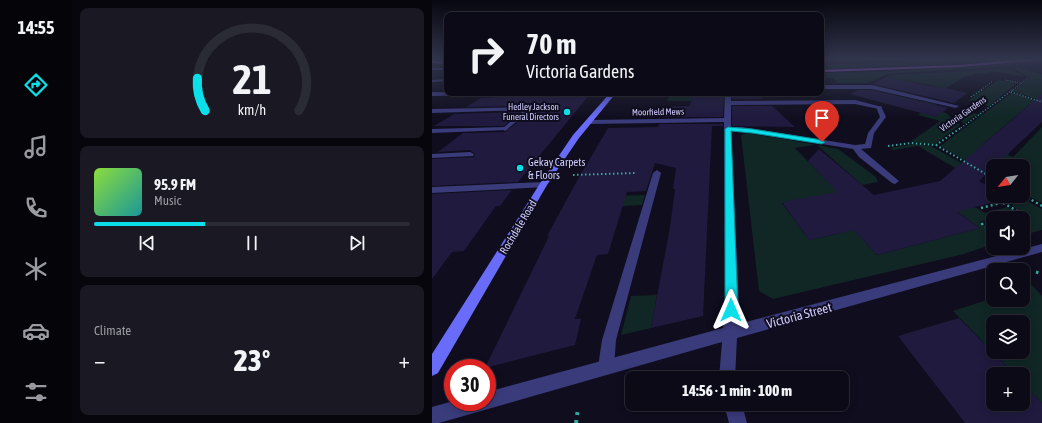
<!DOCTYPE html>
<html lang="en">
<head>
<meta charset="utf-8">
<style>
	:root { --surface:#0b0a16; --page:#191823; --text:#f1f3f6; --muted:#9a9aa1; --line:#2b2b35; --accent:#0bdfea }
	body { margin:0; font-family:"Asap Condensed",sans-serif; background:var(--page); color:var(--text); height:100vh; display:flex; flex-direction:column; font-size:15px; white-space:nowrap }
	* { box-sizing:border-box; margin:0 }
	p { font-size:13px; color:var(--muted) }
	.icon { flex:none; width:22px; height:22px; fill:none; stroke:currentColor; stroke-width:2; stroke-linecap:round; stroke-linejoin:round }
	.map { position:relative; flex:1; overflow:hidden }
	.side { display:flex; flex-direction:column; gap:8px; padding:8px; background:#06060c; width:360px }
	.side>* { flex:none }
	.guide { position:absolute; left:12px; top:12px; width:380px; height:84px; border-radius:8px; box-shadow:0 2px 10px #0003,0 0 0 1px var(--line); background:#0b0a16; color:var(--text); overflow:hidden }
	.needle { width:26px; rotate:240deg }
	.controls { position:absolute; left:554px; top:159px; display:grid; gap:8px }
	.controls a { display:grid; place-items:center; width:44px; height:44px; border-radius:8px; background:var(--surface); box-shadow:0 2px 10px #0003,0 0 0 1px var(--line); font-size:20px }
	.speed { position:absolute; left:12px; top:359px; display:flex; gap:8px; font-size:20px; font-weight:700; text-align:center }
	.speed>* { display:grid; place-content:center; width:52px; height:52px; border-radius:50%; background:var(--surface); box-shadow:0 2px 10px #0003,0 0 0 1px var(--line); line-height:1 }
	.speed .limit { border:6px solid #d22; background:#fff; color:#111 }
	.pin { position:absolute; display:grid; place-items:center; width:34px; height:34px; color:#fff; margin:-41px -17px; border-radius:50% 50% 50% 0; rotate:-45deg; box-shadow:0 0 4px #0007 }
	.pin .icon { rotate:45deg }
	.me { position:absolute; width:44px; margin:-22px; rotate:0deg; stroke-linejoin:round; filter:drop-shadow(0 0 3px #0008) }
	.turn { display:flex; align-items:center; gap:14px; height:84px; padding:0 16px; font-size:18px }
	.turn .icon { width:52px; height:52px; stroke-width:2.5 }
	.turn b { display:block; font-size:28px; line-height:34px }
	.big { font-size:30px; font-weight:800; line-height:1.1 }
	.side .tile { flex:1; display:flex; flex-direction:column; justify-content:center; gap:6px; min-width:0; padding:0 14px; border-radius:8px; background:var(--page) }
	.side .dial { align-items:center; gap:0 }
	.dial svg { height:104px; overflow:visible; fill:none; stroke:var(--line); stroke-width:7; stroke-linecap:round; text-anchor:middle }
	.dial text { fill:var(--text); stroke:none }
	.song { display:flex; align-items:center; gap:12px }
	.cover { width:48px; height:48px; border-radius:6px; background:linear-gradient(135deg,hsl(90 70% 55%),hsl(180 70% 35%)) }
	.played { height:4px; border-radius:2px; background:linear-gradient(90deg,var(--accent) 35%,var(--line) 35%) }
	.keys { display:flex; justify-content:space-around; direction:ltr }
	.heat { display:flex; justify-content:space-between; align-items:center; font-size:22px; direction:ltr }
	.trip { position:absolute; left:193px; top:371px; width:224px; height:40px; border-radius:8px; background:var(--surface); box-shadow:0 2px 10px #0003,0 0 0 1px var(--line); font-weight:800; line-height:40px; text-align:center }
	main { display:flex; flex:1; min-height:0 }
	.tabs { display:flex; flex-direction:column; width:72px; justify-content:space-around; align-items:center; background:#040409; color:var(--muted) }
	.tabs .icon { width:28px; height:28px }
	.tabs .on { color:var(--accent) }
	.tabs b { font-size:18px; color:var(--text) }
	.map>svg:first-child { display:block }
</style>
</head>
<body>
<main>
<nav class="tabs">
<b>14:55</b>
<svg class="icon on" aria-label="directions" viewBox="0 0 24 24"><path d="M12 3l9 9-9 9-9-9zM9 14v-3h6M13 9l2 2-2 2"/></svg>
<svg class="icon" aria-label="music" viewBox="0 0 24 24"><path d="M9 18V5l10-2v13"/><circle cx="6" cy="18" r="3"/><circle cx="16" cy="16" r="3"/></svg>
<svg class="icon" aria-label="phone" viewBox="0 0 24 24"><path d="M5 4h4l2 5-3 2q2 4 5 5l2-3 5 2v4C11 20 4 13 5 4z"/></svg>
<svg class="icon" aria-label="climate" viewBox="0 0 24 24"><path d="M12 3v18M4 7l16 10M4 17L20 7"/></svg>
<svg class="icon" aria-label="car" viewBox="0 0 24 24"><path d="M5 17H2v-5l4-1 3-4h7l3 4 3 1v5h-3M9 17h6M6 11h13"/><circle cx="7" cy="17" r="2"/><circle cx="17" cy="17" r="2"/></svg>
<svg class="icon" aria-label="filters" viewBox="0 0 24 24"><path d="M4 7h16M4 17h16"/><circle cx="9" cy="7" r="2"/><circle cx="15" cy="17" r="2"/></svg>
</nav>
<section class="side">
<div class="tile dial"><svg viewBox="0 0 100 80">
<path d="M14 69A42 42 0 1 1 86 69"/>
<path d="M14 69A42 42 0 0 1 8 44" stroke="#0bdfea"/>
<text x="50" y="56" font-size="32" font-weight="700">21</text>
<text x="50" y="72" font-size="11">km/h</text>
</svg></div>
<div class="tile">
<div class="song"><i class="cover"></i><div><b>95.9 FM</b><p>Music</p></div></div>
<div class="played"></div>
<div class="keys"><svg class="icon" aria-label="previous" viewBox="0 0 24 24"><path d="M18 5L8 12l10 7zM5 5v14"/></svg><svg class="icon" aria-label="pause" viewBox="0 0 24 24"><path d="M8 5v14M16 5v14"/></svg><svg class="icon" aria-label="next" viewBox="0 0 24 24"><path d="M6 5l10 7-10 7zM19 5v14"/></svg></div>
</div>
<div class="tile"><p>Climate</p>
<div class="heat"><a>−</a><b class="big">23°</b><a>+</a></div>
</div>
</section>
<div class="map">
<svg width="610" height="423" viewBox="0 0 610 423">
	<rect width="100%" height="100%" fill="#0f0d1e"/>
	<g fill="#102725" fill-rule="evenodd">
		<polygon points="532,59 584,59 478,66 389,69 389,65"/>
		<polygon points="572,65 593,65 455,74 436,83 405,83 401,78 391,78 389,73 444,72"/>
		<polygon points="580,68 586,68 610,74 610,101 581,91 598,78"/>
		<polygon points="576,69 595,77 559,71 553,74 544,73 539,76 535,75 514,88 454,77 459,75"/>
		<polygon points="566,80 585,83 557,106 536,101"/>
		<polygon points="438,90 503,104 505,106 505,111 514,113 528,125 503,144 478,142 508,121 486,115 496,108 434,92"/>
		<polygon points="239,93 261,93 260,101 235,101"/>
		<polygon points="580,93 610,102 610,106 598,104 551,144 578,152 576,155 581,157 610,127 610,203 591,193 591,166 561,166 561,176 508,146"/>
		<polygon points="530,112 546,114 532,124 519,113 526,115"/>
		<path d="M315 133 380 144 382 145 363 148 408 194 455 208 521 209 424 232 445 255 548 228 523 210 541 206 553 213 575 207 584 212 547 222 561 233V244L532 254 341 299 327 291 309 135ZM379 197 409 233 377 240 350 203Z"/>
		<polygon points="482,144 499,146 547,173 535,175 486,146 461,150 458,148"/>
		<polygon points="385,145 406,149 444,177 446,182 430,185"/>
		<polygon points="213,195 210,205 172,207 175,196"/>
		<polygon points="595,201 610,209 610,230 591,235 591,218 583,218 595,215 579,205"/>
		<path d="M600 285 610 296V403L591 384V374H582L521 311 561 298V300H591V288ZM561 322H591V352H561Z"/>
		<polygon points="225,295 219,328 189,335 199,296"/>
	</g>
	<g fill="#1f1a3e">
		<polygon points="454,77 503,87 505,86 535,93 522,103 441,84"/>
		<polygon points="426,90 440,90 516,108 504,117 418,94"/>
		<polygon points="261,93 292,93 291,117 230,117 234,107 258,106"/>
		<polygon points="300,93 324,93 332,99 300,99"/>
		<polygon points="119,94 158,94 86,182 0,186 0,159 42,157 43,154 38,150 6,152 31,133 73,132 102,109 100,106 34,107 49,98"/>
		<polygon points="610,94 610,122 563,166 561,166 561,168 547,181 561,189 561,196 573,196 577,198 525,212 548,228 445,255 422,230 377,240 350,202 405,192 376,161 387,149 442,195 508,181"/>
		<polygon points="300,106 340,106 363,127 300,126"/>
		<polygon points="88,112 72,126 2,126 22,114"/>
		<polygon points="227,124 291,124 291,126 280,126 271,316 219,328 238,227 243,189 241,189 244,168 223,163 214,191 195,192 176,254 165,255 143,319 149,319 143,345 53,368 117,236 115,236 146,179 176,128 226,127"/>
		<polygon points="80,190 68,206 64,206 32,251 20,252 0,279 0,194"/>
		<polygon points="527,318 582,374 561,374 561,404 591,404 591,384 610,403 610,423 533,423 466,336"/>
	</g>
	<g fill="none" stroke-linecap="round" stroke-linejoin="round">
		<g stroke="#33aa9c" stroke-width="1" stroke-dasharray="1 1.5" stroke-linecap="butt">
			<polyline points="573,80 589,83"/>
			<polyline points="549,90 561,81"/>
			<polyline points="581,90 596,78"/>
		</g>
		<g stroke="#33aa9c" stroke-width="1.5" stroke-dasharray="1 2" stroke-linecap="butt">
			<polyline points="579,92 610,102"/>
			<polyline points="539,97 551,89"/>
			<polyline points="529,128 582,89"/>
		</g>
		<g stroke="#33aa9c" stroke-width="2" stroke-dasharray="1.5 2.5" stroke-linecap="butt">
			<polyline points="504,145 559,177"/>
			<polyline points="456,146 479,143 504,145 530,127"/>
			<polyline points="141,175 204,173"/>
		</g>
		<g stroke="#33aa9c" stroke-width="2.5" stroke-dasharray="2 3" stroke-linecap="butt">
			<polyline points="557,176 561,178"/>
			<polyline points="591,195 610,206"/>
			<polyline points="571,203 589,213 571,218"/>
			<polyline points="549,208 593,197"/>
			<polyline points="561,221 550,224 561,231"/>
		</g>
		<polyline stroke="#33aa9c" stroke-width="3" stroke-dasharray="2.5 4" stroke-linecap="butt" points="604,272 610,274"/>
		<polyline stroke="#33aa9c" stroke-width="4" stroke-dasharray="3 5" stroke-linecap="butt" points="144,423 146,409"/>
		<g fill="#3a3b7b" fill-rule="evenodd">
			<polygon points="15,79 15,81 0,82 0,80"/>
			<polygon points="423,100 450,107 447,109 423,104 296,105 293,103 296,101"/>
			<polygon points="100,107 100,109 73,131 70,129 71,128 92,110 0,113 0,109"/>
			<polygon points="38,152 42,154 41,156 0,158 0,154"/>
			<polygon points="225,170 229,173 184,340 182,367 180,372 174,375 168,372 166,367 170,340 221,173"/>
		</g>
		<g fill="#3a3b7b" fill-rule="evenodd">
			<rect x="0" y="68" width="15" height="2"/>
			<polygon points="389,85 440,85 527,106 524,108 440,89 389,89"/>
			<polygon points="0,92 53,93 50,95 0,96"/>
			<polygon points="293,93 299,93 299,127 310,127 423,145 433,144 436,133 448,117 444,107 449,106 454,117 442,133 439,148 429,149 467,181 463,184 460,183 427,157 421,149 310,131 299,131 307,306 306,324 610,244 610,252 305,338 303,378 287,378 290,342 7,423 0,423 0,407 21,401 55,402 55,392 291,328 293,306 292,122 157,124 154,122 157,120 292,118"/>
			<polygon points="73,127 76,129 75,130 0,133 0,129"/>
			<polygon points="111,182 115,185 114,187 0,193 0,187"/>
			<polygon points="292,404 310,404 315,423 297,423"/>
		</g>
		<polygon fill="#686cf8" fill-rule="evenodd" points="178,93 184,93 147,138 115,185 6,373 0,376 0,354 107,185 141,135"/>
		<g fill="#b459f7" fill-rule="evenodd">
			<polygon points="593,59 610,60 528,67 389,72 389,70 528,65"/>
			<polygon points="0,61 15,62 15,64 0,63"/>
		</g>
	</g>
	<linearGradient id="sky" x2="0" y2="1"><stop stop-color="#080710"/><stop offset="0.5" stop-color="#31354c"/><stop offset="1" stop-color="#31354c" stop-opacity="0"/></linearGradient>
	<rect width="610" height="118" fill="url(#sky)"/>
	<polygon fill="#0bdfea" stroke="#079198" points="296,127 320,129 390,140 393,142 390,144 320,133 299,131 306,310 304,314 299,315 295,314 293,310 293,129"/>
	<g fill="#0bdfea" stroke="#0f0d1e" stroke-width="1.5">
		<circle cx="135" cy="112" r="4"/>
		<circle cx="88" cy="168" r="4"/>
	</g>
	<g text-anchor="middle" stroke-width="4" stroke-linejoin="round" paint-order="stroke">
		<g font-size="9" fill="#cfccfd" stroke="#0f0d1e" text-anchor="end">
			<text x="127" y="110">Hedley Jackson<tspan x="127" dy="10">Funeral Directors</tspan></text>
		</g>
		<g font-size="9" fill="#cfccfd" stroke="#0f0d1e">
			<text transform="translate(226 112) rotate(-1)" y="3">Moorfield Mews</text>
			<text transform="translate(531 114) rotate(-35)" y="3">Victoria Gardens</text>
		</g>
		<g font-size="11" fill="#cfccfd" stroke="#0f0d1e" text-anchor="start">
			<text x="96" y="166">Gekay Carpets<tspan x="96" dy="13">&amp; Floors</tspan></text>
		</g>
		<g font-size="11" fill="#cfccfd" stroke="#0f0d1e">
			<text transform="translate(86 227) rotate(-59)" y="4">Rochdale Road</text>
		</g>
		<g font-size="13" fill="#cfccfd" stroke="#0f0d1e">
			<text transform="translate(367 315) rotate(-15)" y="5">Victoria Street</text>
		</g>
	</g>
</svg>
<div class="controls">
<a><svg class="needle" viewBox="-14 -14 28 28"><path d="M0-13l5 13h-10z" fill="#e53935"/><path d="M0 13l5-13h-10z" fill="#9a9aa1"/></svg></a>
<a><svg class="icon" aria-label="sound" viewBox="0 0 24 24"><path d="M4 9h4l5-4v14l-5-4H4zM17 9q2 3 0 6"/></svg></a>
<a><svg class="icon" aria-label="search" viewBox="0 0 24 24"><circle cx="10" cy="10" r="6"/><path d="M15 15l6 6"/></svg></a>
<a><svg class="icon" aria-label="layers" viewBox="0 0 24 24"><path d="M12 4l9 5-9 5-9-5zM3 14l9 5 9-5"/></svg></a>
<a>+</a>
</div>
<div class="speed"><div class="limit">30</div></div>
<div class="pin" style="left:390px;top:142px;background:#d93025"><svg class="icon" aria-label="arrive" viewBox="0 0 24 24"><path d="M6 21V4h12l-3 4 3 4H6"/></svg></div>
<svg class="me" style="left:299px;top:310px" viewBox="-20 -20 40 40"><path d="M0-17L14 15 0 8-14 15z" fill="#0bdfea" stroke="#fff" stroke-width="4"/></svg>
<div class="trip">14:56 · 1 min · 100 m</div>
<div class="guide">
<div class="turn"><svg class="icon" aria-label="right" viewBox="0 0 24 24"><path d="M7 20v-9h11M14 6l5 5-5 5"/></svg><div><b>70 m</b>Victoria Gardens</div></div>
</div>
</div>
</main>
</body>
</html>
